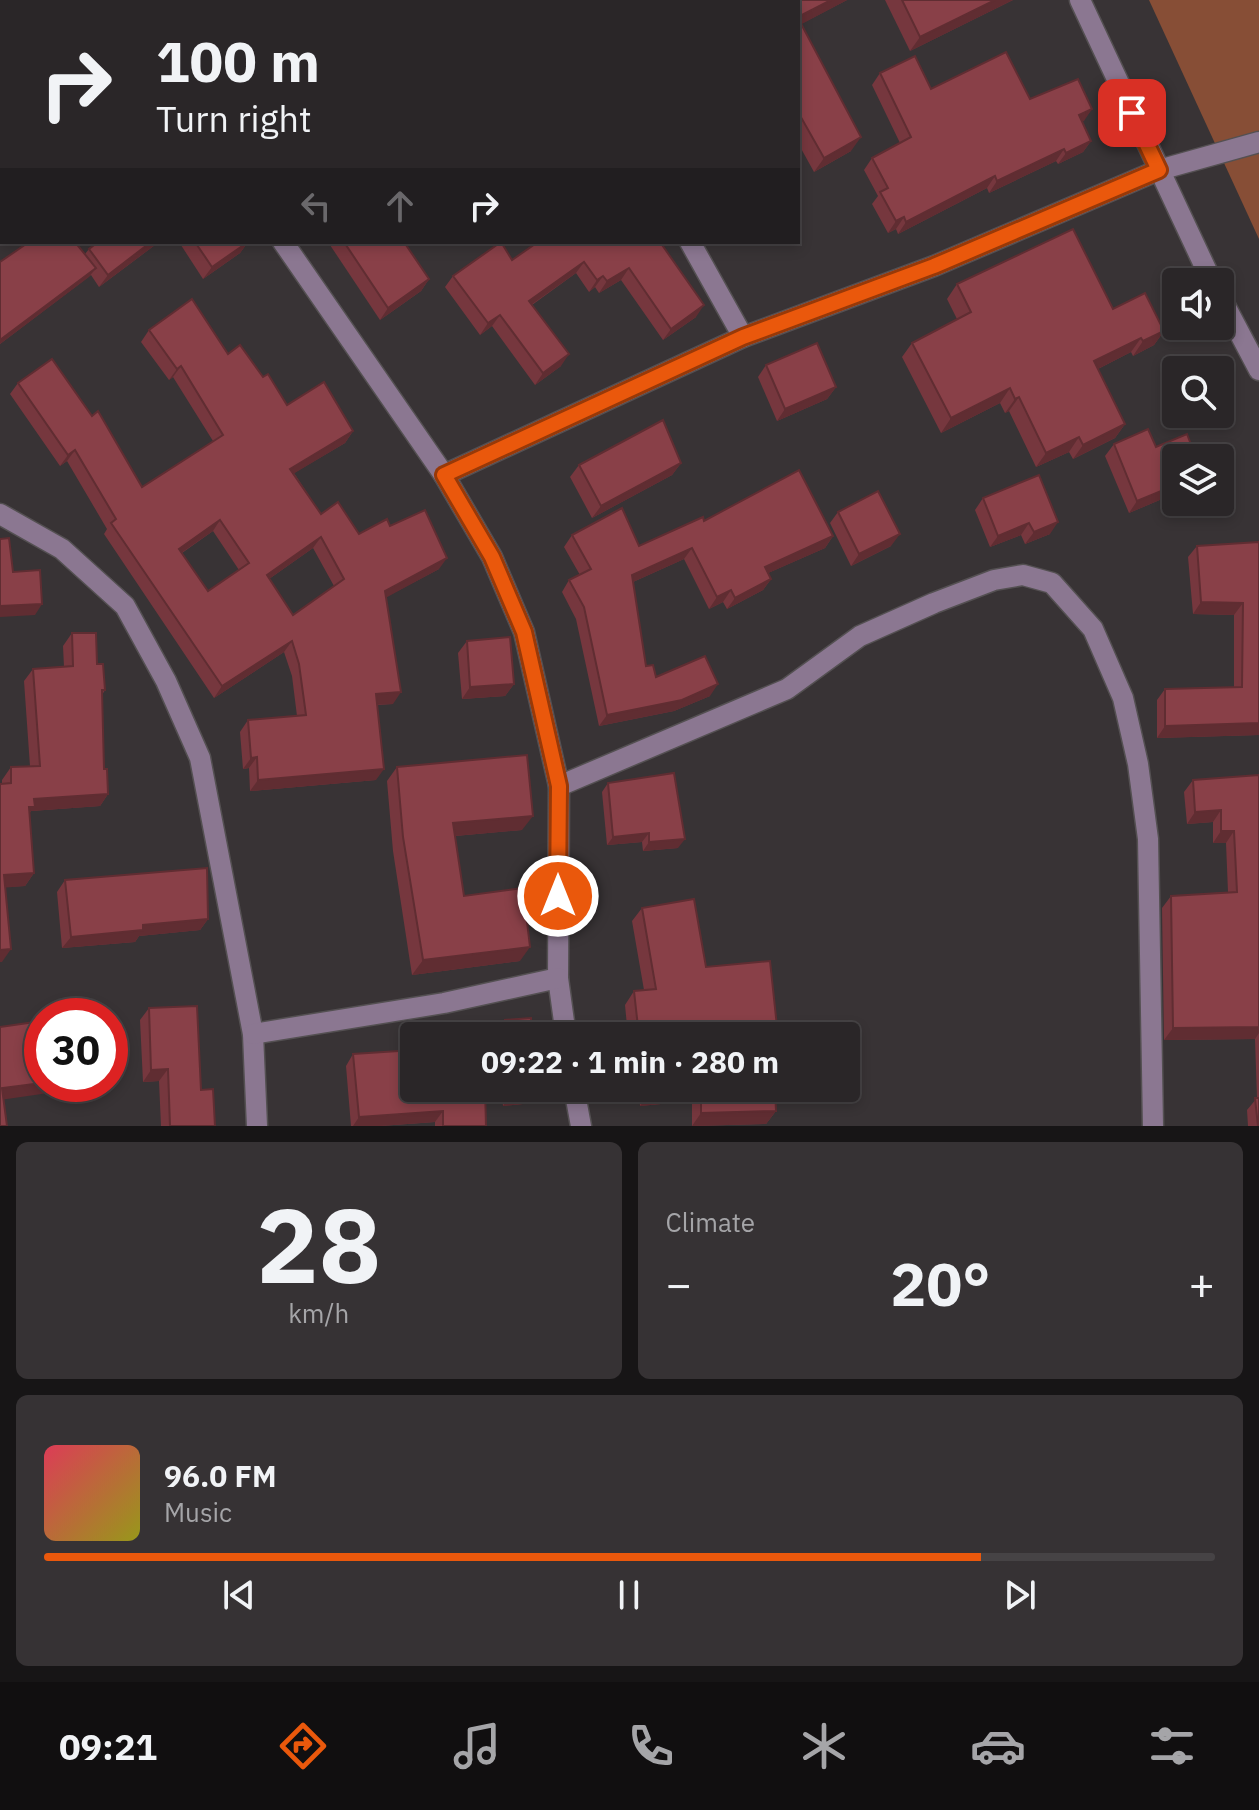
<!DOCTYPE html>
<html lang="en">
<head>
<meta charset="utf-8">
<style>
	:root { --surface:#2a2628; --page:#363234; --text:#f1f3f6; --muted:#a5a5a8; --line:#464345; --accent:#ea580c }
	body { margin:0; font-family:"IBM Plex Sans",sans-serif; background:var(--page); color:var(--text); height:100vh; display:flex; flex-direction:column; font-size:30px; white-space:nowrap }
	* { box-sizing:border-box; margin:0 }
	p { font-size:26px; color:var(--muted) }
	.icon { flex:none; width:44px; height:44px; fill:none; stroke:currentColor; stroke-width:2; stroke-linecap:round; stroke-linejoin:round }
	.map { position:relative; height:1126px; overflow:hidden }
	.details { display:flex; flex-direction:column; gap:16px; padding:16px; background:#171516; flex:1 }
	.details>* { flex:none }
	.banner { position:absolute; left:0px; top:0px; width:800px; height:244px; box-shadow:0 4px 12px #0003,0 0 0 2px var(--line); background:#2a2628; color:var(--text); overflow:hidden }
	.buttons { position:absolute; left:1162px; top:268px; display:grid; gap:16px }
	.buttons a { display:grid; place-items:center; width:72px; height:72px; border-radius:8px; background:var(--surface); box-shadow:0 4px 12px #0003,0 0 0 2px var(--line); font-size:40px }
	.speed { position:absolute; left:24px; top:998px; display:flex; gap:16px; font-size:40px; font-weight:700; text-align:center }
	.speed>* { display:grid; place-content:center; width:104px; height:104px; border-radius:50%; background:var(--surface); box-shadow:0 4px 12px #0003,0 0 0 2px var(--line); line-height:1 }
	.speed .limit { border:12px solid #d22; background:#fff; color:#111 }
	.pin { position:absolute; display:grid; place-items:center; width:68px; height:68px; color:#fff; margin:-34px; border-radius:16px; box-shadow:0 4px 12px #0006 }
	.me { position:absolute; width:88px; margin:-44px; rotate:0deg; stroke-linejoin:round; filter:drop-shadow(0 0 6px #0008) }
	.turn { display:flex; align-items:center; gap:28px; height:168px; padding:0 24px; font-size:36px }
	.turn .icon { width:104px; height:104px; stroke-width:2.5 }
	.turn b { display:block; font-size:56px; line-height:68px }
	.lanes { display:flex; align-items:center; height:76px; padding:0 24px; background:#0003; justify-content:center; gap:40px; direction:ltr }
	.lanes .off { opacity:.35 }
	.big { font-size:60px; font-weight:800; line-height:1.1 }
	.details .widget { flex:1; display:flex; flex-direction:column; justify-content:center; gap:12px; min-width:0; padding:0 28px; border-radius:12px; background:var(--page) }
	.details .dial { align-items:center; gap:0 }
	.dial b { font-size:104px; line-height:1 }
	.song { display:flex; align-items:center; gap:24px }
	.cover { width:96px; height:96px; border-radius:12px; background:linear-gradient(135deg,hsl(350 70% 55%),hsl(60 70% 35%)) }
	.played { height:8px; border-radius:4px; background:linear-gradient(90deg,var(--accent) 80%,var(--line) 80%) }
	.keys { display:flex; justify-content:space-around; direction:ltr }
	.heat { display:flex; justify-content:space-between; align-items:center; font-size:44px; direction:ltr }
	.details .tiles { flex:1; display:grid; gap:16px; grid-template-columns:1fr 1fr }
	.widget:last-child { grid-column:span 2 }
	.trip { position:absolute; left:400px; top:1022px; width:460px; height:80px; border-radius:8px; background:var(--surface); box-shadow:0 4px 12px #0003,0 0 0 2px var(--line); font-weight:800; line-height:80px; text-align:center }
	.menu { display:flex; height:128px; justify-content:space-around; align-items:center; background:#110f10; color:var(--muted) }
	.menu .icon { width:56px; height:56px }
	.menu .selected { color:var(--accent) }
	.menu b { font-size:36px; color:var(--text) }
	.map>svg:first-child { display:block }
</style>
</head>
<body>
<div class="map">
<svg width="1259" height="1126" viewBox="0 0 1259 1126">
	<rect width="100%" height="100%" fill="#383335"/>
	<polygon fill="#874e36" points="1149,0 1259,0 1259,239"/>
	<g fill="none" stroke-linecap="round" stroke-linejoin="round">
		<g stroke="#545052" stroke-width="23">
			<g id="minor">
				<polyline points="167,0 167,2"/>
				<polyline points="1080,0 1212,282"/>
				<polyline points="579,2 579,0"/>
				<polyline points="0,68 2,68"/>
				<polyline points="283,242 444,475 492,557 524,632 559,786 558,978 566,1036"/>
				<polyline points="690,242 743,337"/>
				<polyline points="1220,296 1259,370"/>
				<polyline points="444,475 743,337 934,266 1159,170 1259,142"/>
				<polyline points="0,514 62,549 125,606 166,681 200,758 253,1034 257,1126"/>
				<polyline points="559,786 787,689 860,636 934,603 994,580 1023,575 1052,583 1093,629 1123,698 1138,764 1148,839 1153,1126"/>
				<polyline points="253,1034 444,1003 558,978"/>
				<polyline points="574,1088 581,1126"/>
			</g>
		</g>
		<use href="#minor" stroke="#8b7791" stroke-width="20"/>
	</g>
	<g fill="#76373e" fill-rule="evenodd">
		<polygon points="726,0 847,0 801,24 851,151 814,172 798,143 798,2 727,2"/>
		<polygon points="885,0 1013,0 910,51"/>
		<polygon points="880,73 931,89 1030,99 1092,109 1082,122 1091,141 1083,152 1058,164 1056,161 989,193 987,188 898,234 896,229 888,233 872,204 878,196 864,170 872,158 900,143 872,85"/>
		<polygon points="98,242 159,242 99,287 91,275 0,344 0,262 85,254 89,249"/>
		<polygon points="179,242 248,242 240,253 203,279"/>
		<polygon points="328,242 404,242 429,279 421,291 380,320"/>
		<polygon points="660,242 696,317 663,340 621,280 599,293 595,287 589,292 576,273 532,305 561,366 535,385 492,326 480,335 445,287 453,276 512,260"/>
		<polygon points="957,284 1113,309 1164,331 1154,345 1133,356 1131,352 1098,369 1125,424 1115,438 1073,459 1069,452 1036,467 1009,411 1005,413 1000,403 941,433 902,357 912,343 957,319 947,299"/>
		<path d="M149 330 228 354 263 377 287 405 353 431 345 443 294 473 321 514 359 534 390 526 439 569 386 597 393 704 377 705 376 780 250 791 249 768 243 769 240 732 248 720 297 716 292 676 284 652 214 698 104 534 107 529 67 461 60 466 10 394 18 383 142 487 213 441 173 377 169 380 141 342ZM213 531 239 570 208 591 182 553ZM313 548 334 586 293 615 269 579Z"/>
		<polygon points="766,365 836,387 827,399 777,421 758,377"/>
		<polygon points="1114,444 1156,447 1176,475 1167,479 1171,487 1162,499 1129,513 1105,456"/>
		<polygon points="681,463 672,475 592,518 570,477 579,465"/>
		<polygon points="983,498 1050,534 1025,544 1021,535 990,547 975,510"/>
		<polygon points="838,512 891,546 851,566 830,523"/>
		<polygon points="704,521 833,536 825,548 768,573 771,579 763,590 727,609 723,602 709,609 684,559 633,582 646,666 656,677 710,696 674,711 599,726 576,619 562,592 569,580 580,575 564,547 572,535 639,546"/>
		<polygon points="1259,542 1259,735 1157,738 1157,700 1165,689 1234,687 1234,615 1193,614 1188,557 1197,546"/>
		<polygon points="72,633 97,664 105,690 102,695 104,769 108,794 100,806 31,811 29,814 34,873 25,886 5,887 2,962 0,962 0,784 2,784 2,780 11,767 30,766 24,681 33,669 64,667 63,646"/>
		<polygon points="467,641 514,684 505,696 462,699 458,653"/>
		<polygon points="397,767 522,830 455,836 464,896 520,961 412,975 393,851 387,781"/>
		<polygon points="1259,775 1259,1126 1248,1126 1247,1110 1257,1098 1255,1039 1164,1040 1162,908 1171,896 1228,892 1226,843 1213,843 1213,822 1187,824 1184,792 1193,780"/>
		<polygon points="608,783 678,848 643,851 642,842 607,845 602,792"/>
		<polygon points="65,880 208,919 200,930 139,936 135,942 62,948 57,892"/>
		<polygon points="642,908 706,967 778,1036 628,1036 625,1005 634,991 644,990 632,921"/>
		<polygon points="149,1008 201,1090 215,1126 161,1126 159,1081 143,1082 140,1020"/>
		<polygon points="505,1020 532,1036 497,1036 496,1032"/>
		<polygon points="353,1054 414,1088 486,1126 435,1126 435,1122 380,1126 351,1126 346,1066"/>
		<polygon points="501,1088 562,1088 562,1089 553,1101 503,1106"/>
		<polygon points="639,1088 775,1088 776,1111 766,1124 692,1126 692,1101 640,1106"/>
	</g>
	<g fill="#602d32">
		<polygon points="831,0 847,0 798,26 798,17"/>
		<polygon points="995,0 1013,0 910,51 920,37"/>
		<rect x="0" y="36" width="2" height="11"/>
		<polygon points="1092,109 1084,121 1071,127 1079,115"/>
		<polygon points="861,137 851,151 814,172 824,158"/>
		<polygon points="1091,141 1083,152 1058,164 1066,153"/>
		<polygon points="1064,149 1056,161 989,193 997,181"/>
		<polygon points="995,176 987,188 898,234 906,222"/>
		<polygon points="904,217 896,229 888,233 896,221"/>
		<polygon points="151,242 159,242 99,287 108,275"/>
		<polygon points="248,242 240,253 203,279 212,267"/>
		<polygon points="584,262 576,273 521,312 529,301"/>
		<polygon points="96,268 89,277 0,344 0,340"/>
		<polygon points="629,268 621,280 599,293 607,281"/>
		<polygon points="603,276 595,287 589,292 597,280"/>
		<polygon points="429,279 421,291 380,320 388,308"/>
		<polygon points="704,305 696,317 663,340 671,329"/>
		<polygon points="500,315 492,326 480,335 488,323"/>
		<polygon points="1164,331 1154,345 1133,356 1143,341"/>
		<polygon points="1141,338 1131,352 1084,376 1094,361"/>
		<polygon points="569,354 561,366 535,385 543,373"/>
		<polygon points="181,366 173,377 169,380 177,369"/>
		<polygon points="836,387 827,399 777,421 785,409"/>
		<polygon points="1010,388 1000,403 941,433 951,418"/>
		<polygon points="1019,397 1009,411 1005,413 1015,399"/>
		<polygon points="1125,424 1115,438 1073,459 1083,445"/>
		<polygon points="353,431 345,443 283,480 290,469"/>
		<polygon points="1079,437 1069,452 1036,467 1046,453"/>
		<polygon points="75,450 67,461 60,466 68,455"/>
		<polygon points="681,463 672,475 592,518 601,506"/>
		<polygon points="1176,467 1176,475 1155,484 1164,472"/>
		<polygon points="1171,487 1162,499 1129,513 1137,501"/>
		<polygon points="220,520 213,531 171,560 179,549"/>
		<polygon points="1058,522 1050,534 1025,544 1034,532"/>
		<polygon points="1029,523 1021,535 990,547 998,536"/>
		<polygon points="900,534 891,546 851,566 859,554"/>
		<polygon points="833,536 825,548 757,578 765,567"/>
		<polygon points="321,537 313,548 259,586 267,575"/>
		<polygon points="692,548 684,559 624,586 632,575"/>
		<polygon points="447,558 439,569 378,602 385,591"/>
		<polygon points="771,579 763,590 727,609 735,598"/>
		<polygon points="731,590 723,602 709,609 717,597"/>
		<polygon points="1201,602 1243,603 1234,615 1193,614"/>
		<polygon points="42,604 35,615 0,617 0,606"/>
		<polygon points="292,641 284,652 214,698 222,686"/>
		<polygon points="514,684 505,696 462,699 470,687"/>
		<polygon points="718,684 710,696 674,711 599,726 607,715"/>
		<polygon points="401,692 393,704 368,705 376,694"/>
		<polygon points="1259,723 1259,735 1157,738 1165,726"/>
		<polygon points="257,757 249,768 243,769 251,758"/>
		<polygon points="384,769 376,780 250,791 258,780"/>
		<polygon points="108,794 100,806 31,811 26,819 20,819 34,799"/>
		<polygon points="1221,810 1213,822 1187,824 1195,812"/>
		<polygon points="533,816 522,830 443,837 453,823"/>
		<polygon points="1221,831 1234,831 1226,843 1213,843"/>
		<polygon points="649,833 642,842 607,845 613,837"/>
		<polygon points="685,839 678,848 643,851 649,842"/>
		<polygon points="34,873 25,886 0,888 4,875"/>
		<polygon points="208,919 200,930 139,936 135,942 62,948 71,937 143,925"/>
		<polygon points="530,947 520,961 412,975 423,960"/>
		<polygon points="11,949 2,962 0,962 0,950"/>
		<polygon points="1259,1027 1259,1033 1255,1039 1164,1040 1173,1028"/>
		<polygon points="168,1069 159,1081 143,1082 151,1070"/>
		<polygon points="42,1083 42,1084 92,1084 90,1087 0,1100 2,1088"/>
		<polygon points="701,1088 692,1101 640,1106 650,1093"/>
		<polygon points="562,1089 553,1101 503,1106 511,1094"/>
		<polygon points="443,1111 435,1122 380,1126 353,1126 359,1117"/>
		<polygon points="776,1111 766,1124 692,1126 701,1113"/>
	</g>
	<g fill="#894048" stroke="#602d32" stroke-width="2" fill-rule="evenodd">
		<polygon points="0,0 9,0 9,2 2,2 2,36 0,36"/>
		<rect x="75" y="0" width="23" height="2"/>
		<polygon points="742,0 831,0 798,17 798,2 743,2"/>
		<polygon points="902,0 995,0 920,37"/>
		<polygon points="798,18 861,137 824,158 798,112"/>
		<polygon points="1006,52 1030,99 1078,79 1092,109 1079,115 1091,141 1066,153 1064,149 997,181 995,176 906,222 904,217 896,221 880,192 888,188 872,158 911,137 880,73 915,56 931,89"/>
		<polygon points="1073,229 1113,309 1145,293 1164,331 1143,341 1141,338 1094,361 1125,424 1083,445 1079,437 1046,453 1019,397 1015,399 1010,388 951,418 912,343 971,312 957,284"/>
		<polygon points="29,242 75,242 96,268 0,340 0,262"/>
		<polygon points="98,242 151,242 108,275 89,249"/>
		<polygon points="195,242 248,242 212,267"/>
		<polygon points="344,242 404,242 429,279 388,308"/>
		<polygon points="501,242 512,260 538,242 660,242 704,305 671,329 629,268 607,281 603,276 597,280 584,262 529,301 569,354 543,373 500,315 488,323 453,276"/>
		<path d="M192 299 228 354 240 345 263 377 268 374 287 405 324 382 353 431 290 469 321 514 338 502 359 534 387 519 390 526 425 510 447 558 385 591 401 692 376 694 384 769 258 780 257 757 251 758 248 720 306 715 299 664 292 641 222 686 111 523 116 519 75 450 68 455 18 383 52 359 92 416 98 411 142 487 223 435 181 366 177 369 149 330ZM220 520 249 563 208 591 179 549ZM321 537 344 579 293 615 267 575Z"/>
		<polygon points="817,343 836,387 785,409 766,365"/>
		<polygon points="663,420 681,463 601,506 579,465"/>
		<polygon points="1148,429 1156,447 1187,434 1196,458 1176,458 1176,467 1164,472 1171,487 1137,501 1114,444"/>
		<polygon points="799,470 833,536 765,567 771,579 735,598 731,590 717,597 692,548 632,575 646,666 653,665 656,677 705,656 718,684 682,700 607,715 584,607 569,580 591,569 572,535 622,508 639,546 703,517 704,521"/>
		<polygon points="1039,475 1058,522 1034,532 1029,523 998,536 983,498"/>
		<polygon points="878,491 900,534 859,554 838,512"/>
		<polygon points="9,538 13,572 40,570 42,604 0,606 0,539"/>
		<polygon points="1259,542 1259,723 1165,726 1165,689 1242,687 1243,603 1201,602 1197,546"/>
		<polygon points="72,633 96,633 97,664 103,664 105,690 102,690 104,769 107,769 108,794 34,799 35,807 29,807 34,873 4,875 11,949 0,950 0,784 11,783 11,767 40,766 33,669 73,666"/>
		<polygon points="510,637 514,684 470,687 467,641"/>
		<polygon points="527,755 533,816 453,823 464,896 523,888 530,947 423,960 403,837 397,767"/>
		<polygon points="674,773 685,839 649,842 649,833 613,837 608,783"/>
		<polygon points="1259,775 1259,1027 1173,1028 1171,896 1237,892 1234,831 1221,831 1221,810 1195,812 1193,780"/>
		<polygon points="207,868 208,919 143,925 143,930 71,937 65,880"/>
		<polygon points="694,899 706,967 770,961 778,1036 639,1036 634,991 656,989 642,908"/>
		<polygon points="197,1006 201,1090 213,1089 215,1126 170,1126 168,1069 151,1070 149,1008"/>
		<polygon points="531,1018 532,1036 506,1036 505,1020"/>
		<polygon points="42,1021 42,1083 2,1088 7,1126 0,1126 0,1027"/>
		<polygon points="414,1050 414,1088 485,1088 486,1126 443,1126 443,1111 359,1117 353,1054"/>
		<polygon points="510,1088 562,1088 562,1089 511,1094"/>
		<polygon points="650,1088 698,1088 650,1093"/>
		<polygon points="701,1088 775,1088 776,1111 701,1113"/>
		<polygon points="1255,1098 1259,1098 1259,1126 1258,1126"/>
	</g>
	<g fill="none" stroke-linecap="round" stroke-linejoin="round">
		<g stroke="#983908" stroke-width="20">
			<polyline id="route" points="558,896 559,786 524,632 492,557 444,475 743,337 934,266 1159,170 1132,113"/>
		</g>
		<use href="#route" stroke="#ea580c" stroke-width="14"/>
	</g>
</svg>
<div class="buttons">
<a><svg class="icon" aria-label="sound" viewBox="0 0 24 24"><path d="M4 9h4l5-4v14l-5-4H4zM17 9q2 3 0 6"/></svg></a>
<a><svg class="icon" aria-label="search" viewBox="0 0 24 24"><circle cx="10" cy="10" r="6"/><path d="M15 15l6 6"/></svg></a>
<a><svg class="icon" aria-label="layers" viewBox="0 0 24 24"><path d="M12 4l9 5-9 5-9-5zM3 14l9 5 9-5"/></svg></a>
</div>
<div class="speed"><div class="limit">30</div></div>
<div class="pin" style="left:1132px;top:113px;background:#d93025"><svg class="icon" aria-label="arrive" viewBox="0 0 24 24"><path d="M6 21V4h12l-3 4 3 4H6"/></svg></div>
<svg class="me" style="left:558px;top:896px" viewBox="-20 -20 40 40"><circle r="17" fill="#ea580c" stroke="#fff" stroke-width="3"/><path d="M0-11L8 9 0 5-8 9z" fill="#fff"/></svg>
<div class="trip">09:22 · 1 min · 280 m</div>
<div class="banner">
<div class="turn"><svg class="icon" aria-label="right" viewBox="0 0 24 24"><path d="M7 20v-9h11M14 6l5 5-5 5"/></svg><div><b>100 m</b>Turn right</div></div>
<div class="lanes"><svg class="icon off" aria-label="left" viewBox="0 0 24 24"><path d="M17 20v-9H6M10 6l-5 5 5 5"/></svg><svg class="icon off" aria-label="ahead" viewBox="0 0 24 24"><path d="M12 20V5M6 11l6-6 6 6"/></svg><svg class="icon" aria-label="right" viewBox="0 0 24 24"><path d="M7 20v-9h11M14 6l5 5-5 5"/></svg></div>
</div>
</div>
<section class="details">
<div class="tiles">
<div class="widget dial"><b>28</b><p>km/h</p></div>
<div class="widget"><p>Climate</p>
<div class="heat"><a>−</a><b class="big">20°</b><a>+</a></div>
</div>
<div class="widget">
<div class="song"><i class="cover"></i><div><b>96.0 FM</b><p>Music</p></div></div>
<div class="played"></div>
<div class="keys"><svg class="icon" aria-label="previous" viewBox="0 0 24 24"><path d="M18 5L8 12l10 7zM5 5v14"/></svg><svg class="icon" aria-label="pause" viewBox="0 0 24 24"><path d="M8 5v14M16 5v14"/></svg><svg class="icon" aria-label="next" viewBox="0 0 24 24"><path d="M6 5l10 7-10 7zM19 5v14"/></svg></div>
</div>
</div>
</section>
<nav class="menu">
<b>09:21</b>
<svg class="icon selected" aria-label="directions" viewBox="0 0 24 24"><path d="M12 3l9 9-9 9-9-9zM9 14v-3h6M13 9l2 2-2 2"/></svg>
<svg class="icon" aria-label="music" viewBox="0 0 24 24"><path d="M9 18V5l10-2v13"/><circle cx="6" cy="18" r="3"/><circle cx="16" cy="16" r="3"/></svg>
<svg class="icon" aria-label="phone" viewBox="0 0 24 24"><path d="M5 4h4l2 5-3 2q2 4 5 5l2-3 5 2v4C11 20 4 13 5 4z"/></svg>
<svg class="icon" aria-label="climate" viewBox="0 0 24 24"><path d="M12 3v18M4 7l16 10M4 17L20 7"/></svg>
<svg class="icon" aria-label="car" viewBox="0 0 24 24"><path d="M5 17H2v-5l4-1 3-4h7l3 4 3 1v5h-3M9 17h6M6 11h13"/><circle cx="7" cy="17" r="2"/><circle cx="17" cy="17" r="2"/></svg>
<svg class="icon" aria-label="filters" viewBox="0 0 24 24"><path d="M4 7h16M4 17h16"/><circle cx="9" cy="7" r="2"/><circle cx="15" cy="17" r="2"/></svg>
</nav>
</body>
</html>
